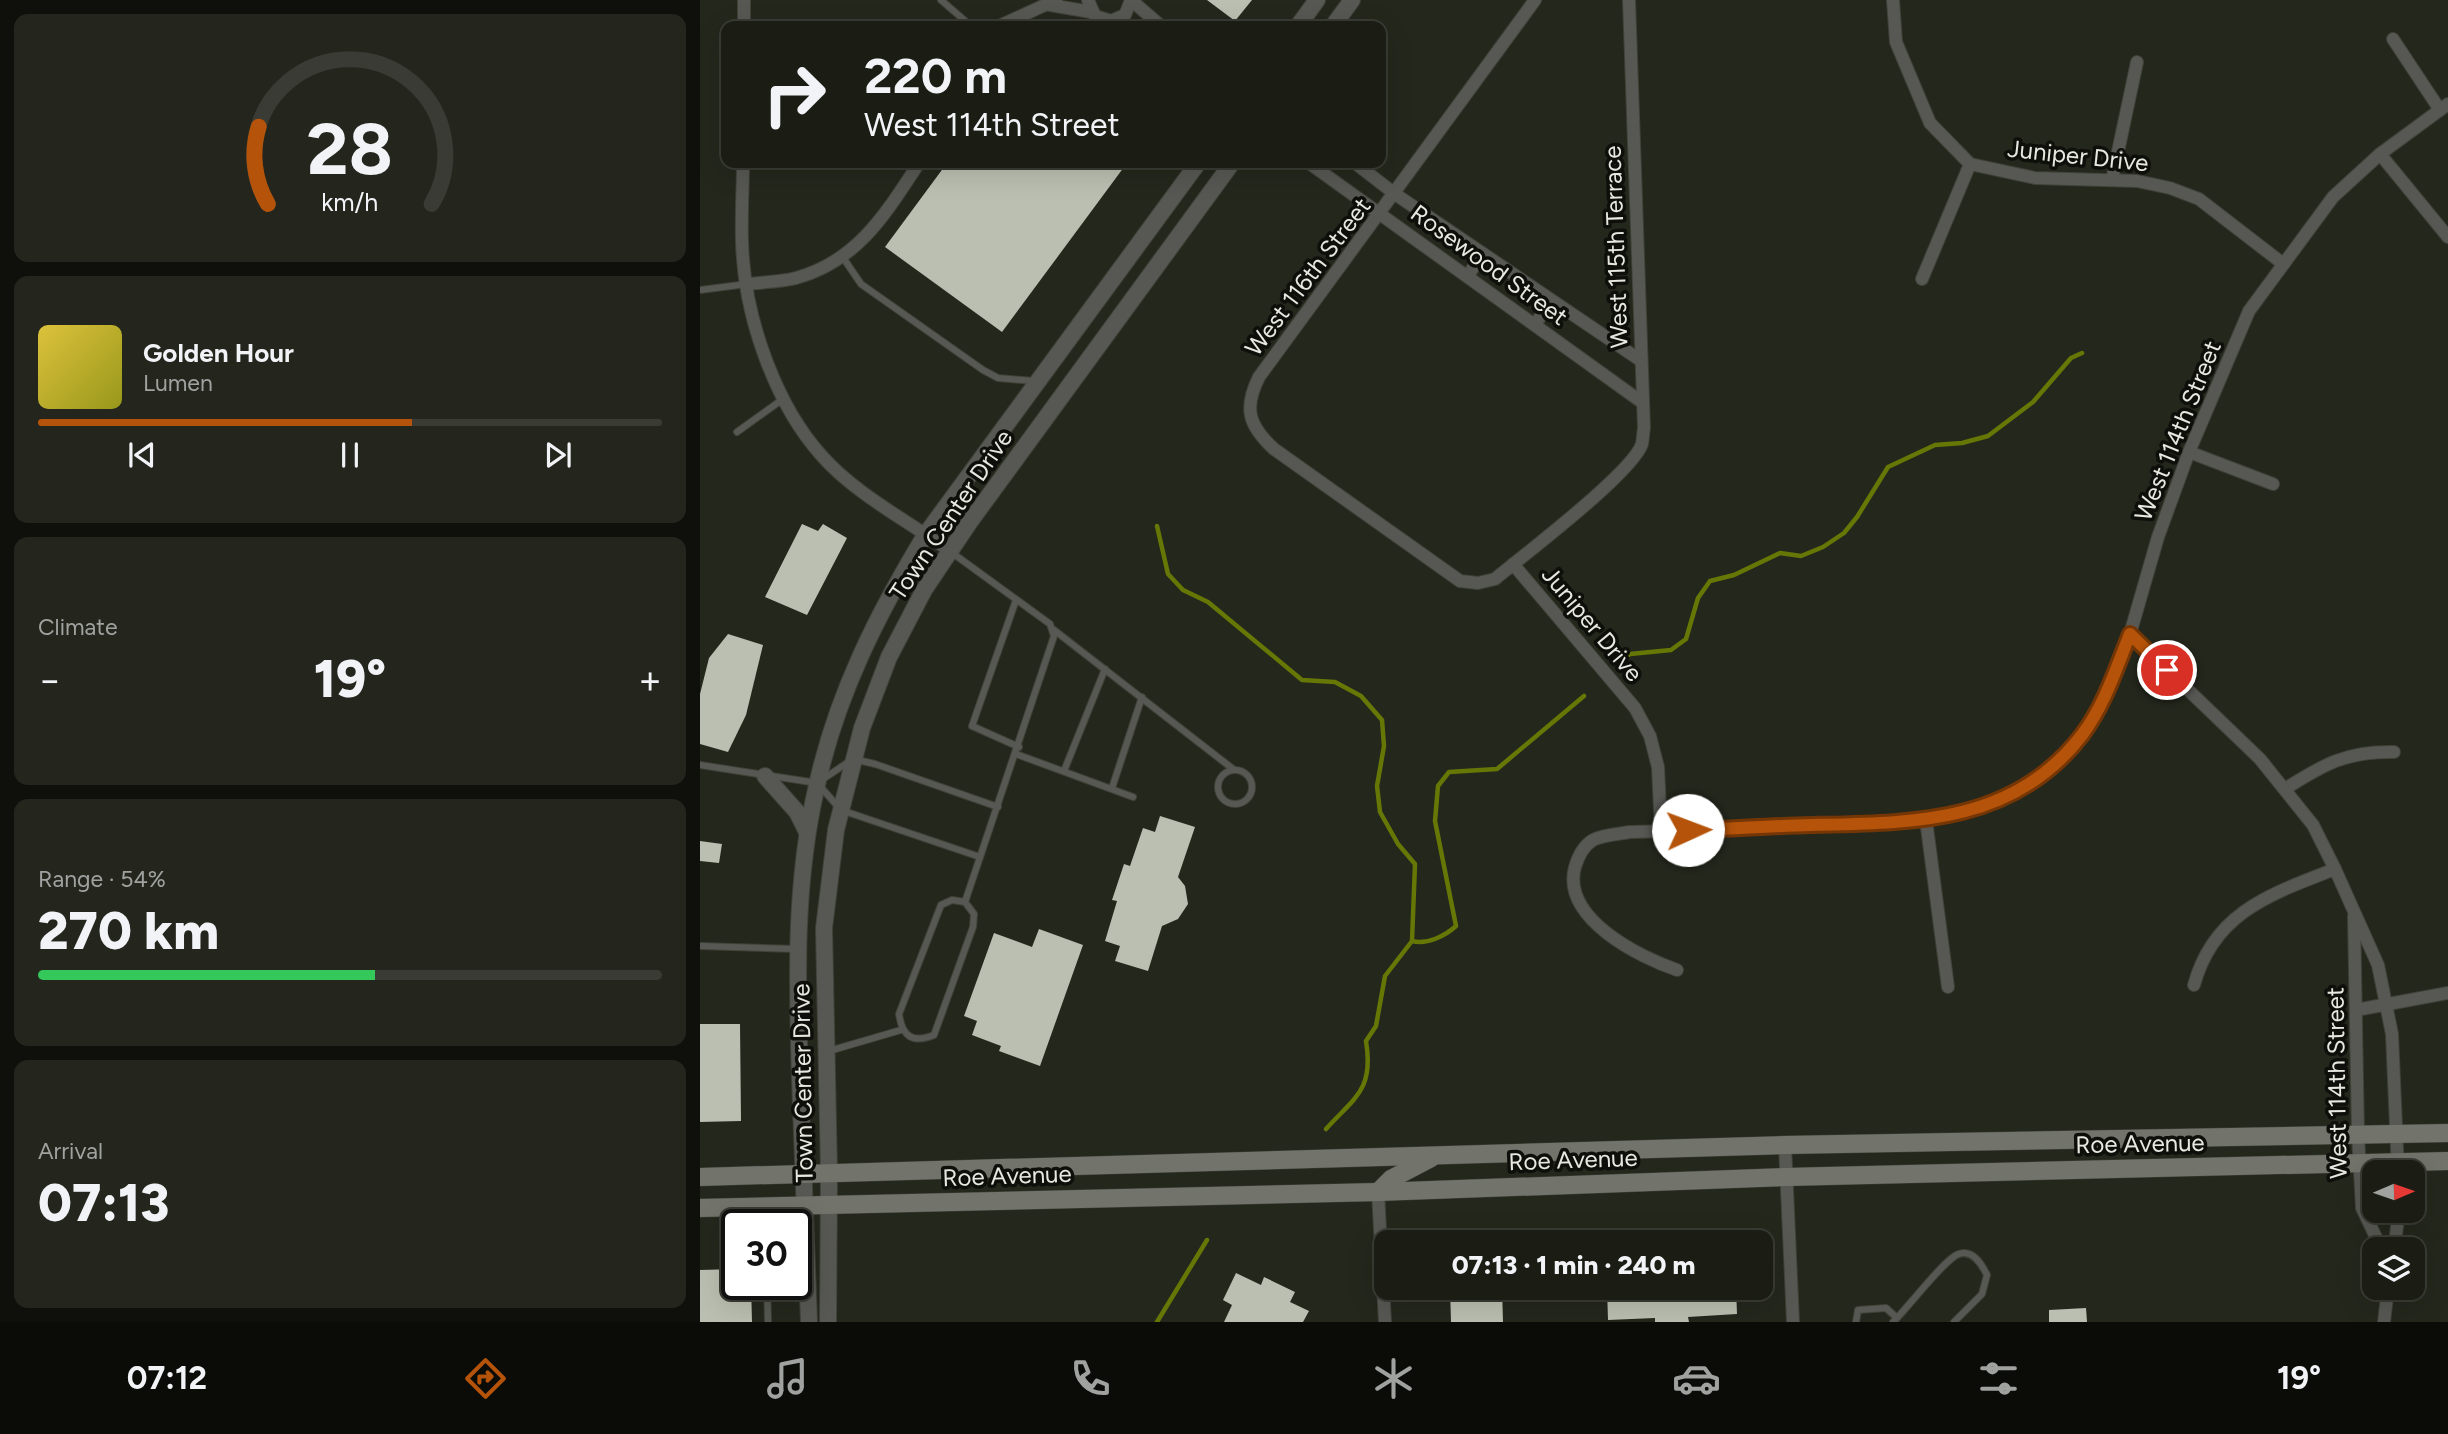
<!DOCTYPE html>
<html lang="en">
<head>
<meta charset="utf-8">
<style>
	:root { --surface:#1b1d15; --page:#24261e; --text:#f1f3f6; --muted:#a0a2a0; --line:#393b34; --accent:#b45309 }
	body { margin:0; font-family:Figtree,sans-serif; background:var(--page); color:var(--text); height:100vh; display:flex; flex-direction:column; font-size:26px; white-space:nowrap }
	* { box-sizing:border-box; margin:0 }
	p { font-size:23px; color:var(--muted) }
	.icon { flex:none; width:38px; height:38px; fill:none; stroke:currentColor; stroke-width:2; stroke-linecap:round; stroke-linejoin:round }
	.map { position:relative; flex:1; overflow:hidden }
	.details { display:flex; flex-direction:column; gap:14px; padding:14px; background:#0f100c; width:700px }
	.details>* { flex:none }
	.banner { position:absolute; left:21px; top:21px; width:665px; height:147px; border-radius:14px; box-shadow:0 7px 28px #0002,0 0 0 2px var(--line); background:#1b1d15; color:var(--text); overflow:hidden }
	.needle { width:46px; rotate:88deg }
	.controls { position:absolute; left:1662px; top:1160px; display:grid; gap:14px }
	.controls a { display:grid; place-items:center; width:63px; height:63px; border-radius:14px; background:var(--surface); box-shadow:0 7px 28px #0002,0 0 0 2px var(--line); font-size:35px }
	.speed { position:absolute; left:21px; top:1209px; display:flex; gap:14px; font-size:35px; font-weight:700; text-align:center }
	.speed>* { display:grid; place-content:center; width:91px; height:91px; border-radius:50%; background:var(--surface); box-shadow:0 7px 28px #0002,0 0 0 2px var(--line); line-height:1 }
	.speed .limit { border:4px solid #111; border-radius:10px; background:#fff; color:#111 }
	.pin { position:absolute; display:grid; place-items:center; width:60px; height:60px; color:#fff; margin:-30px; border:4px solid #fff; border-radius:50%; box-shadow:0 2px 7px #0007 }
	.me { position:absolute; width:77px; margin:-38px; rotate:88deg; stroke-linejoin:round; filter:drop-shadow(0 0 5px #0008) }
	.turn { display:flex; align-items:center; gap:24px; height:147px; padding:0 28px; font-size:32px }
	.turn .icon { width:91px; height:91px; stroke-width:2.5 }
	.turn b { display:block; font-size:49px; line-height:60px }
	.big { font-size:52px; font-weight:800; line-height:1.1 }
	.details .widget { flex:1; display:flex; flex-direction:column; justify-content:center; gap:10px; min-width:0; padding:0 24px; border-radius:14px; background:var(--page) }
	.details .dial { align-items:center; gap:0 }
	.dial svg { height:182px; overflow:visible; fill:none; stroke:var(--line); stroke-width:7; stroke-linecap:round; text-anchor:middle }
	.dial text { fill:var(--text); stroke:none }
	.song { display:flex; align-items:center; gap:21px }
	.cover { width:84px; height:84px; border-radius:10px; background:linear-gradient(135deg,hsl(50 70% 55%),hsl(60 70% 35%)) }
	.played { height:7px; border-radius:4px; background:linear-gradient(90deg,var(--accent) 60%,var(--line) 60%) }
	.keys { display:flex; justify-content:space-around; direction:ltr }
	.heat { display:flex; justify-content:space-between; align-items:center; font-size:38px; direction:ltr }
	.charge { height:10px; border-radius:5px; background:linear-gradient(90deg,#34c759 54%,var(--line) 0) }
	.trip { position:absolute; left:674px; top:1230px; width:399px; height:70px; border-radius:14px; background:var(--surface); box-shadow:0 7px 28px #0002,0 0 0 2px var(--line); font-weight:800; line-height:70px; text-align:center }
	.tab-bar { display:flex; height:112px; justify-content:space-around; align-items:center; background:#0b0c08; color:var(--muted) }
	.tab-bar .icon { width:49px; height:49px }
	.tab-bar .active { color:var(--accent) }
	.tab-bar b { font-size:32px; color:var(--text) }
	main { display:flex; flex:1; min-height:0 }
	.map>svg:first-child { display:block }
</style>
</head>
<body>
<main>
<section class="details">
<div class="widget dial"><svg viewBox="0 0 100 80">
<path d="M14 69A42 42 0 1 1 86 69"/>
<path d="M14 69A42 42 0 0 1 10 35" stroke="#b45309"/>
<text x="50" y="56" font-size="32" font-weight="700">28</text>
<text x="50" y="72" font-size="11">km/h</text>
</svg></div>
<div class="widget">
<div class="song"><i class="cover"></i><div><b>Golden Hour</b><p>Lumen</p></div></div>
<div class="played"></div>
<div class="keys"><svg class="icon" aria-label="previous" viewBox="0 0 24 24"><path d="M18 5L8 12l10 7zM5 5v14"/></svg><svg class="icon" aria-label="pause" viewBox="0 0 24 24"><path d="M8 5v14M16 5v14"/></svg><svg class="icon" aria-label="next" viewBox="0 0 24 24"><path d="M6 5l10 7-10 7zM19 5v14"/></svg></div>
</div>
<div class="widget"><p>Climate</p>
<div class="heat"><a>−</a><b class="big">19°</b><a>+</a></div>
</div>
<div class="widget"><p>Range · 54%</p><b class="big">270 km</b><div class="charge"></div></div>
<div class="widget"><p>Arrival</p><b class="big">07:13</b></div>
</section>
<div class="map">
<svg width="1748" height="1322" viewBox="0 0 1748 1322">
	<rect width="100%" height="100%" fill="#24271c"/>
	<g fill="none" stroke-linecap="round" stroke-linejoin="round">
		<g stroke="#667705" stroke-width="4.5">
			<path d="M457 526 468 574 483 590 508 602 602 680 635 682 661 696 682 720 684 746 677 786 680 812 698 844 715 864 712 941 685 976 676 1026 666 1041C674 1090 655 1097 626 1129"/>
			<polyline points="918,663 930,654 971,650 986,639 998,598 1010,581 1034,575 1080,553 1101,556 1123,547 1144,533 1157,517 1188,467 1235,445 1262,443 1288,436 1333,402 1371,358 1382,353"/>
			<path d="M712 941C727 945 745 936 756 926L735 821 738 786 749 772 797 769 884 696"/>
			<polyline points="457,1322 507,1240"/>
		</g>
	</g>
	<g fill="#bbbfb1">
		<polygon points="507,0 552,0 535,21"/>
		<polygon points="247,163 427,163 302,332 185,247"/>
		<polygon points="102,524 118,531 123,524 147,538 107,615 65,597"/>
		<polygon points="28,634 63,645 46,715 28,752 0,744 0,694 9,658"/>
		<polygon points="460,816 495,827 478,877 485,886 488,904 478,919 462,926 448,971 415,961 420,946 405,941 417,901 412,900 424,864 430,866 443,828 455,832"/>
		<polygon points="0,841 22,844 19,863 0,861"/>
		<polygon points="339,929 383,945 340,1066 299,1051 301,1046 272,1035 277,1021 264,1016 294,933 332,947"/>
		<polygon points="0,1024 40,1024 41,1121 0,1122"/>
		<polygon points="37,1269 37,1284 51,1284 52,1322 0,1322 0,1270"/>
		<polygon points="536,1273 561,1285 564,1277 595,1292 590,1302 609,1311 603,1322 524,1322 532,1305 523,1300"/>
		<polygon points="750,1288 802,1288 803,1322 751,1322"/>
		<polygon points="907,1288 1036,1288 1037,1314 988,1317 989,1322 955,1322 955,1318 908,1320"/>
		<polygon points="1386,1308 1387,1322 1349,1322 1349,1310"/>
	</g>
	<g fill="none" stroke-linecap="round" stroke-linejoin="round">
		<g stroke="#3f4238" stroke-width="8">
			<g id="service">
				<polyline points="241,0 271,26"/>
				<polyline points="322,17 328,26"/>
				<polyline points="142,256 161,284 283,370 298,378 334,381"/>
				<polyline points="0,290 47,284"/>
				<polyline points="37,432 83,399"/>
				<path d="M251 552 350 624 354 636 265 902 252 900 241 905 199 1014C202 1036 212 1044 234 1035L273 927 274 914 265 902"/>
				<polyline points="316,600 272,726 319,747"/>
				<polyline points="354,630 533,769"/>
				<polyline points="316,754 433,797"/>
				<polyline points="0,765 117,783 153,759 175,764 298,807"/>
				<circle cx="535" cy="787" r="17"/>
				<polyline points="364,771 405,669"/>
				<polyline points="118,784 141,810 280,857"/>
				<polyline points="412,788 442,697"/>
				<polyline points="0,946 96,949"/>
				<polyline points="129,1051 201,1030"/>
				<polyline points="67,1284 68,1322"/>
				<polyline points="1156,1322 1158,1310 1186,1308 1197,1318"/>
				<path d="M1193 1322C1207 1309 1246 1257 1259 1254 1273 1249 1282 1265 1287 1275L1282 1294 1254 1322"/>
			</g>
		</g>
		<g stroke="#3f4238" stroke-width="14">
			<g id="minor">
				<polyline points="388,0 395,16 411,21 425,15 431,0"/>
				<polyline points="431,0 461,26"/>
				<path d="M835 0 559 377C543 409 549 426 574 449L760 581 778 583 795 579C825 554 932 473 942 444 943 439 943 433 944 428L929 0"/>
				<polyline points="1193,0 1196,42 1230,123 1270,164"/>
				<polyline points="350,5 391,12"/>
				<polyline points="44,26 44,0"/>
				<polyline points="299,26 356,0"/>
				<polyline points="1693,39 1740,110"/>
				<polyline points="1680,154 1748,237"/>
				<path d="M43 163C43 194 40 228 43 259 48 325 77 406 121 455 155 494 208 521 250 551"/>
				<polyline points="609,163 943,403"/>
				<polyline points="655,163 695,194 940,360"/>
				<polyline points="1270,164 1335,178 1437,181 1470,188 1499,199 1582,263"/>
				<polyline points="1412,180 1437,62"/>
				<polyline points="768,276 782,253"/>
				<polyline points="1222,279 1270,164"/>
				<path d="M48 284C63 282 81 282 96 278 158 261 186 213 219 163"/>
				<polyline points="835,324 852,301"/>
				<polyline points="1489,452 1573,484"/>
				<polyline points="813,564 935,708 950,736 958,767 961,831"/>
				<path d="M1585 789C1624 764 1647 751 1694 752"/>
				<polyline points="1226,820 1248,987"/>
				<polyline points="1654,916 1658,1135 1662,1208 1682,1250"/>
				<path d="M977 970C939 957 861 918 875 867 878 857 883 846 893 840 902 835 919 834 930 832 990 831 1051 827 1111 825 1224 823 1338 821 1399 708 1412 685 1420 659 1430 634"/>
				<path d="M1494 985C1514 912 1571 894 1635 869"/>
				<polyline points="1656,1010 1748,993"/>
				<polyline points="1085,1145 1093,1322"/>
				<polyline points="1698,1172 1692,1034 1678,965 1635,869 1613,825 1560,759 1430,634 1458,537 1489,452 1549,311 1633,197 1680,154 1748,104"/>
				<polyline points="678,1192 685,1322"/>
				<polyline points="1694,1250 1699,1211"/>
				<polyline points="1684,1322 1688,1288"/>
			</g>
		</g>
		<g stroke="#3f4238" stroke-width="18">
			<g id="tertiary">
				<polyline points="598,26 617,0"/>
				<polyline points="633,26 652,0"/>
				<polyline points="65,776 97,812 107,832"/>
				<path d="M109 1322C106 1241 103 1160 100 1079 97 979 94 883 117 785 137 694 178 613 226 534L498 163"/>
				<polyline points="128,1322 129,1173 124,928 136,830 162,728 189,657 224,590 269,523 532,163"/>
			</g>
		</g>
		<g stroke="#3f4238" stroke-width="19">
			<g id="secondary">
				<polyline points="0,1177 1085,1145 1748,1133"/>
				<polyline points="678,1192 691,1179 731,1158"/>
				<polyline points="0,1208 678,1192 1086,1177 1748,1161"/>
			</g>
		</g>
		<use href="#service" stroke="#575853" stroke-width="6"/>
		<use href="#minor" stroke="#575853" stroke-width="12"/>
		<use href="#tertiary" stroke="#575853" stroke-width="16"/>
		<use href="#secondary" stroke="#72746c" stroke-width="18"/>
	</g>
	<g fill="none" stroke-linecap="round" stroke-linejoin="round">
		<g stroke="#753606" stroke-width="18">
			<path id="route" d="M988 830C1029 829 1070 826 1111 825 1213 823 1314 824 1382 735 1405 704 1416 669 1430 634L1467 670"/>
		</g>
		<use href="#route" stroke="#b45309" stroke-width="12"/>
	</g>
	<g text-anchor="middle" stroke-width="7" stroke-linejoin="round" paint-order="stroke">
		<g font-size="24" fill="#e7e9e1" stroke="#0e0f0a">
			<text transform="translate(1378 156) rotate(6)" y="8">Juniper Drive</text>
			<text transform="translate(916 247) rotate(-92)" y="8">West 115th Terrace</text>
			<text transform="translate(789 265) rotate(36)" y="8">Rosewood Street</text>
			<text transform="translate(608 277) rotate(-53)" y="8">West 116th Street</text>
			<text transform="translate(1478 431) rotate(-68)" y="8">West 114th Street</text>
			<text transform="translate(251 515) rotate(-56)" y="8">Town Center Drive</text>
			<text transform="translate(892 624) rotate(50)" y="8">Juniper Drive</text>
			<text transform="translate(103 1083) rotate(-91)" y="8">Town Center Drive</text>
			<text transform="translate(1637 1083) rotate(-91)" y="8">West 114th Street</text>
			<text transform="translate(1440 1144) rotate(-1)" y="8">Roe Avenue</text>
			<text transform="translate(873 1160) rotate(-2)" y="8">Roe Avenue</text>
			<text transform="translate(307 1176) rotate(-2)" y="8">Roe Avenue</text>
		</g>
	</g>
</svg>
<div class="controls">
<a><svg class="needle" viewBox="-14 -14 28 28"><path d="M0-13l5 13h-10z" fill="#e53935"/><path d="M0 13l5-13h-10z" fill="#a0a2a0"/></svg></a>
<a><svg class="icon" aria-label="layers" viewBox="0 0 24 24"><path d="M12 4l9 5-9 5-9-5zM3 14l9 5 9-5"/></svg></a>
</div>
<div class="speed"><div class="limit">30</div></div>
<div class="pin" style="left:1467px;top:670px;background:#d93025"><svg class="icon" aria-label="arrive" viewBox="0 0 24 24"><path d="M6 21V4h12l-3 4 3 4H6"/></svg></div>
<svg class="me" style="left:988px;top:830px" viewBox="-20 -20 40 40"><circle r="19" fill="#fff"/><path d="M0-13L10 11 0 6-10 11z" fill="#b45309"/></svg>
<div class="trip">07:13 · 1 min · 240 m</div>
<div class="banner">
<div class="turn"><svg class="icon" aria-label="right" viewBox="0 0 24 24"><path d="M7 20v-9h11M14 6l5 5-5 5"/></svg><div><b>220 m</b>West 114th Street</div></div>
</div>
</div>
</main>
<nav class="tab-bar">
<b>07:12</b>
<svg class="icon active" aria-label="directions" viewBox="0 0 24 24"><path d="M12 3l9 9-9 9-9-9zM9 14v-3h6M13 9l2 2-2 2"/></svg>
<svg class="icon" aria-label="music" viewBox="0 0 24 24"><path d="M9 18V5l10-2v13"/><circle cx="6" cy="18" r="3"/><circle cx="16" cy="16" r="3"/></svg>
<svg class="icon" aria-label="phone" viewBox="0 0 24 24"><path d="M5 4h4l2 5-3 2q2 4 5 5l2-3 5 2v4C11 20 4 13 5 4z"/></svg>
<svg class="icon" aria-label="climate" viewBox="0 0 24 24"><path d="M12 3v18M4 7l16 10M4 17L20 7"/></svg>
<svg class="icon" aria-label="car" viewBox="0 0 24 24"><path d="M5 17H2v-5l4-1 3-4h7l3 4 3 1v5h-3M9 17h6M6 11h13"/><circle cx="7" cy="17" r="2"/><circle cx="17" cy="17" r="2"/></svg>
<svg class="icon" aria-label="filters" viewBox="0 0 24 24"><path d="M4 7h16M4 17h16"/><circle cx="9" cy="7" r="2"/><circle cx="15" cy="17" r="2"/></svg>
<b>19°</b>
</nav>
</body>
</html>
